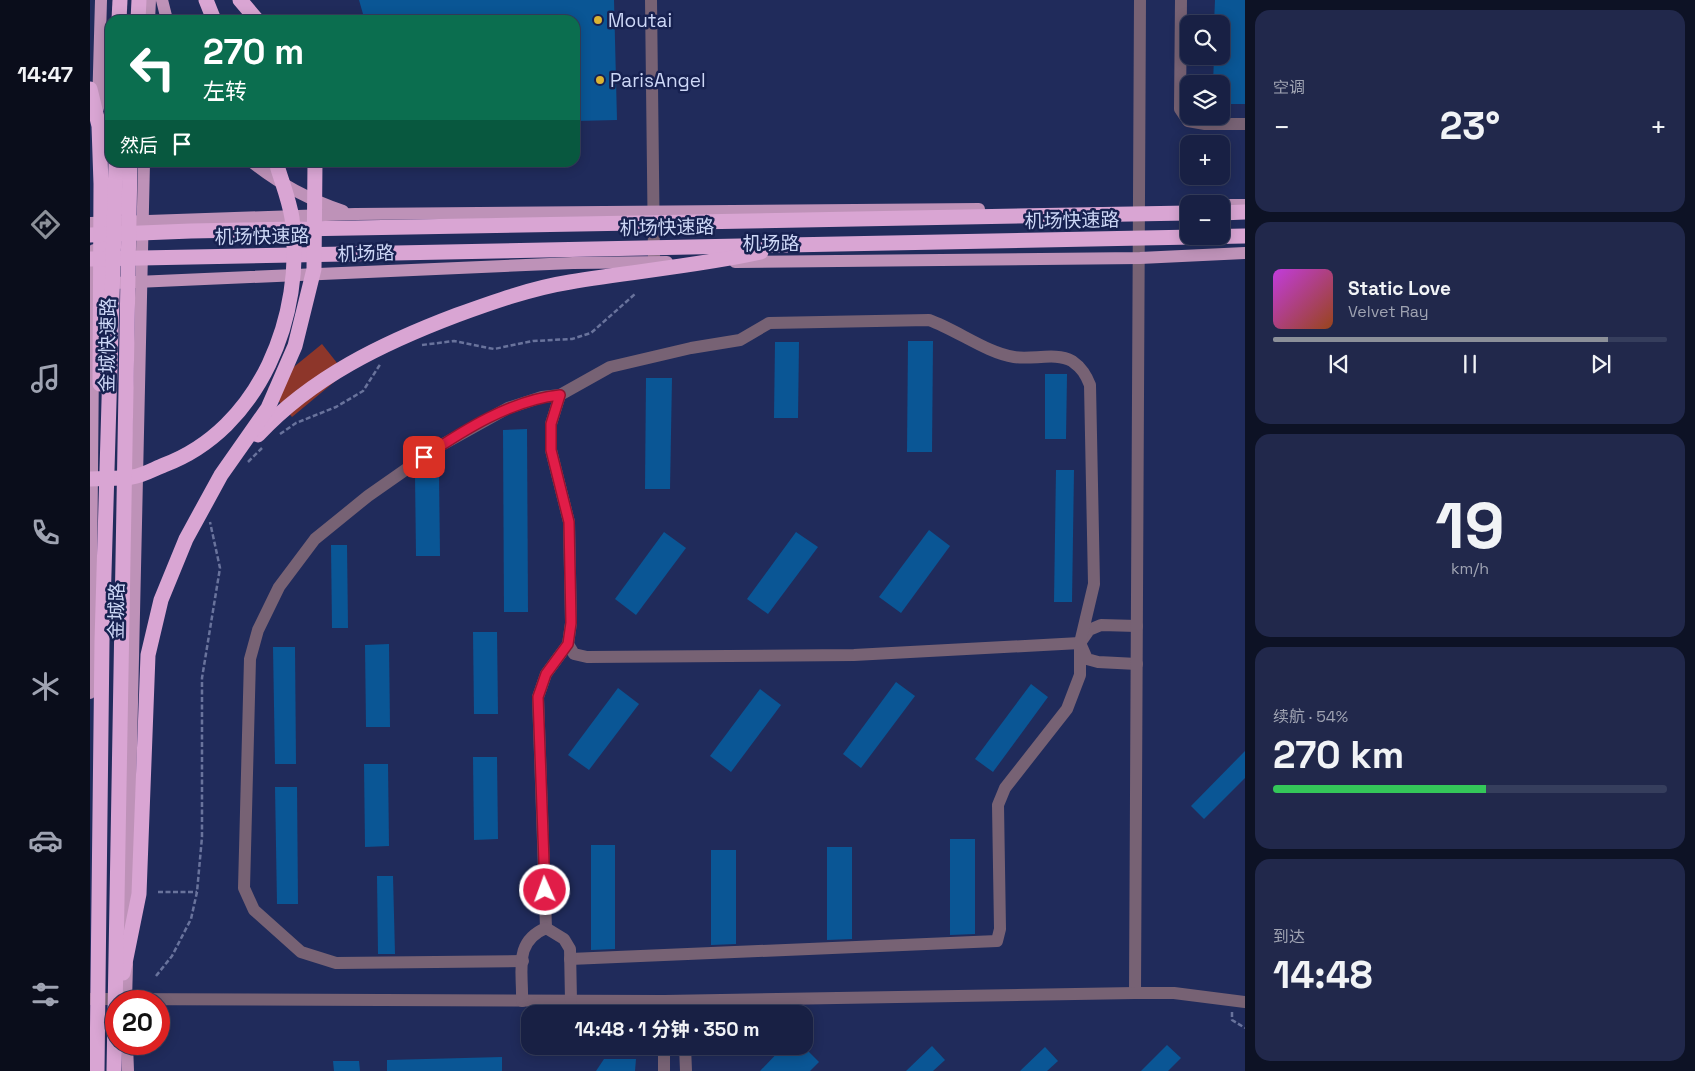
<!DOCTYPE html>
<html lang="zh">
<head>
<meta charset="utf-8">
<style>
	:root { --surface:#182044; --page:#21284b; --text:#f1f3f6; --muted:#9fa3b2; --line:#363e5d; --accent:#8c9099 }
	body { margin:0; font-family:"Space Grotesk","Noto Sans SC",sans-serif; background:var(--page); color:var(--text); height:100vh; display:flex; flex-direction:column; font-size:19px; white-space:nowrap }
	* { box-sizing:border-box; margin:0 }
	p { font-size:16px; color:var(--muted) }
	.icon { flex:none; width:28px; height:28px; fill:none; stroke:currentColor; stroke-width:2; stroke-linecap:round; stroke-linejoin:round }
	.map { position:relative; flex:1; overflow:hidden }
	.details { display:flex; flex-direction:column; gap:10px; padding:10px; background:#0d1225; width:450px }
	.details>* { flex:none }
	.top-card { position:absolute; left:15px; top:15px; width:475px; height:152px; border-radius:15px; box-shadow:0 2px 12px #0003,0 0 0 1px var(--line); background:#0b6e4f; color:#fff; overflow:hidden }
	.fabs { position:absolute; left:1090px; top:15px; display:grid; gap:10px }
	.fabs a { display:grid; place-items:center; width:50px; height:50px; border-radius:10px; background:var(--surface); box-shadow:0 2px 12px #0003,0 0 0 1px var(--line); font-size:25px }
	.speed { position:absolute; left:15px; top:990px; display:flex; gap:10px; font-size:25px; font-weight:700; text-align:center }
	.speed>* { display:grid; place-content:center; width:65px; height:65px; border-radius:50%; background:var(--surface); box-shadow:0 2px 12px #0003,0 0 0 1px var(--line); line-height:1 }
	.speed .limit { border:8px solid #d22; background:#fff; color:#111 }
	.pin { position:absolute; display:grid; place-items:center; width:42px; height:42px; color:#fff; margin:-21px; border-radius:10px; box-shadow:0 2px 8px #0006 }
	.me { position:absolute; width:55px; margin:-28px; rotate:358deg; stroke-linejoin:round; filter:drop-shadow(0 0 4px #0008) }
	.turn { display:flex; align-items:center; gap:18px; height:105px; padding:0 15px; font-size:22px }
	.turn .icon { width:65px; height:65px; stroke-width:2.5 }
	.turn b { display:block; font-size:35px; line-height:42px }
	.then { display:flex; align-items:center; height:48px; padding:0 15px; background:#0003; gap:10px; font-size:19px }
	.big { font-size:38px; font-weight:700; line-height:1.1 }
	.details .widget { flex:1; display:flex; flex-direction:column; justify-content:center; gap:8px; min-width:0; padding:0 18px; border-radius:15px; background:var(--page) }
	.details .dial { align-items:center; gap:0 }
	.dial b { font-size:65px; line-height:1 }
	.song { display:flex; align-items:center; gap:15px }
	.cover { width:60px; height:60px; border-radius:8px; background:linear-gradient(135deg,hsl(290 70% 55%),hsl(20 70% 35%)) }
	.played { height:5px; border-radius:2px; background:linear-gradient(90deg,var(--accent) 85%,var(--line) 85%) }
	.keys { display:flex; justify-content:space-around; direction:ltr }
	.heat { display:flex; justify-content:space-between; align-items:center; font-size:28px; direction:ltr }
	.charge { height:8px; border-radius:4px; background:linear-gradient(90deg,#34c759 54%,var(--line) 0) }
	.trip { position:absolute; left:431px; top:1005px; width:292px; height:50px; border-radius:15px; background:var(--surface); box-shadow:0 2px 12px #0003,0 0 0 1px var(--line); font-weight:700; line-height:50px; text-align:center }
	main { display:flex; flex:1; min-height:0 }
	.dock { display:flex; flex-direction:column; width:90px; justify-content:space-around; align-items:center; background:#0a0d1b; color:var(--muted) }
	.dock .icon { width:35px; height:35px }
	.dock .active { color:var(--accent) }
	.dock b { font-size:22px; color:var(--text) }
	.map>svg:first-child { display:block }
</style>
</head>
<body>
<main>
<nav class="dock">
<b>14:47</b>
<svg class="icon active" aria-label="directions" viewBox="0 0 24 24"><path d="M12 3l9 9-9 9-9-9zM9 14v-3h6M13 9l2 2-2 2"/></svg>
<svg class="icon" aria-label="music" viewBox="0 0 24 24"><path d="M9 18V5l10-2v13"/><circle cx="6" cy="18" r="3"/><circle cx="16" cy="16" r="3"/></svg>
<svg class="icon" aria-label="phone" viewBox="0 0 24 24"><path d="M5 4h4l2 5-3 2q2 4 5 5l2-3 5 2v4C11 20 4 13 5 4z"/></svg>
<svg class="icon" aria-label="climate" viewBox="0 0 24 24"><path d="M12 3v18M4 7l16 10M4 17L20 7"/></svg>
<svg class="icon" aria-label="car" viewBox="0 0 24 24"><path d="M5 17H2v-5l4-1 3-4h7l3 4 3 1v5h-3M9 17h6M6 11h13"/><circle cx="7" cy="17" r="2"/><circle cx="17" cy="17" r="2"/></svg>
<svg class="icon" aria-label="filters" viewBox="0 0 24 24"><path d="M4 7h16M4 17h16"/><circle cx="9" cy="7" r="2"/><circle cx="15" cy="17" r="2"/></svg>
</nav>
<div class="map">
<svg width="1155" height="1071" viewBox="0 0 1155 1071">
	<rect width="100%" height="100%" fill="#202b5b"/>
	<polygon fill="#8d362a" points="232,344 255,373 202,417 178,388"/>
	<g fill="#0a5695">
		<polygon points="269,0 524,0 527,120 485,121 485,20 278,20 273,14"/>
		<polygon points="1125,0 1155,0 1155,104 1131,104 1131,84 1123,84 1124,56 1131,56 1131,24 1124,24"/>
		<polygon points="818,341 843,341 842,452 817,452"/>
		<polygon points="685,342 709,342 708,418 684,418"/>
		<polygon points="955,374 977,374 976,439 955,439"/>
		<polygon points="556,378 582,378 580,489 555,489"/>
		<polygon points="437,429 438,612 414,612 413,430"/>
		<polygon points="966,470 984,470 982,602 964,602"/>
		<polygon points="349,473 350,556 326,556 325,474"/>
		<polygon points="839,530 860,546 811,613 789,597"/>
		<polygon points="574,532 596,548 546,615 525,599"/>
		<polygon points="706,532 728,547 678,614 657,599"/>
		<polygon points="241,545 257,545 258,628 242,628"/>
		<polygon points="383,632 407,632 408,714 384,714"/>
		<polygon points="299,644 300,727 276,727 275,645"/>
		<polygon points="183,647 205,647 206,764 185,764"/>
		<polygon points="806,682 825,696 771,768 753,754"/>
		<polygon points="941,684 958,697 903,772 885,759"/>
		<polygon points="528,688 549,704 499,770 478,755"/>
		<polygon points="670,689 691,705 641,772 620,756"/>
		<polygon points="1155,751 1155,778 1114,819 1101,806"/>
		<polygon points="383,757 407,757 408,839 384,840"/>
		<polygon points="274,764 298,764 299,846 275,847"/>
		<polygon points="185,787 207,787 208,904 187,904"/>
		<polygon points="860,839 885,839 885,934 860,935"/>
		<polygon points="501,845 525,845 525,949 501,950"/>
		<polygon points="737,847 762,847 762,939 737,940"/>
		<polygon points="621,850 646,850 646,944 621,945"/>
		<polygon points="287,876 303,876 305,954 288,954"/>
		<polygon points="1077,1045 1091,1058 1078,1071 1051,1071"/>
		<polygon points="694,1046 713,1046 729,1062 720,1071 670,1071"/>
		<polygon points="842,1046 855,1060 843,1071 816,1071"/>
		<polygon points="955,1047 968,1061 957,1071 930,1071"/>
		<polygon points="412,1057 412,1071 297,1071 297,1060"/>
		<polygon points="514,1059 546,1059 545,1071 506,1071"/>
		<polygon points="243,1061 269,1061 270,1071 244,1071"/>
	</g>
	<g fill="none" stroke-linecap="round" stroke-linejoin="round">
		<g stroke="#69739c" stroke-width="2.5" stroke-dasharray="5 2.5" stroke-linecap="butt">
			<polyline points="332,345 364,341 404,349 443,341 482,339 501,333 545,294"/>
			<polyline points="190,434 206,423 246,407 273,391 291,363"/>
			<polyline points="158,462 172,448"/>
			<polyline points="68,892 107,892"/>
			<polyline points="66,976 82,956 101,919 107,892 112,837 112,678 130,568 120,522"/>
			<polyline points="1142,1012 1142,1020 1155,1028"/>
		</g>
		<g stroke="#776274" stroke-width="12">
			<polyline points="561,0 564,257"/>
			<polyline points="1091,0 1090,109 1098,121 1115,124 1155,124"/>
			<polyline points="478,644 484,654 497,657 764,655 990,643"/>
			<polyline points="1047,664 1008,662 997,659 990,643 999,630 1011,625 1047,626"/>
			<path d="M456 928 448 697 456 674 478 644 481 623 479 522 461 450V424L470 395 520 367 601 348 650 340 679 323 839 320C867 330 897 353 924 357 942 360 966 352 982 361 992 368 996 375 1000 385L1004 584 990 643V675L977 709 915 788 908 805 910 929 907 941 480 959"/>
			<polyline points="433,961 246,963 211,952 164,910 154,888 160,659 168,630 189,587 225,539 278,496 348,447 418,408 452,397 470,395"/>
			<polyline points="1045,993 1050,0"/>
			<polyline points="0,999 574,1001 1045,993 1084,993 1155,1002"/>
			<path d="M432 1001C433 970 423 942 456 928L474 939 480 949 481 1001"/>
			<polyline points="574,1046 574,1071"/>
			<polyline points="595,1046 596,1071"/>
		</g>
		<g stroke="#be92b8" stroke-width="12">
			<polyline points="72,0 77,20"/>
			<polyline points="59,20 60,0"/>
			<polyline points="8,108 11,0"/>
			<path d="M162 162C189 184 220 200 253 211"/>
			<polyline points="1131,205 1155,205"/>
			<polyline points="0,223 265,214 889,209"/>
			<polyline points="645,262 1050,258 1155,253"/>
			<polyline points="0,284 483,263 577,262"/>
			<polyline points="0,693 4,250"/>
			<polyline points="37,929 54,162"/>
			<polyline points="36,1001 37,964"/>
			<polyline points="37,1044 38,1071"/>
		</g>
		<g stroke="#d9a5d3" stroke-width="15">
			<polyline points="116,0 124,20"/>
			<polyline points="150,0 167,20"/>
			<polyline points="29,20 30,0"/>
			<polyline points="48,20 49,0"/>
			<polyline points="0,89 9,126 11,184 10,384"/>
			<polyline points="1131,213 1155,212"/>
			<polyline points="0,235 101,231 1099,213"/>
			<polyline points="0,259 1155,236"/>
			<path d="M168 435C222 377 293 343 367 315 403 302 442 288 480 282 544 271 608 266 671 252"/>
			<path d="M0 479C14 478 28 479 42 477 52 476 64 469 74 465 170 429 215 315 202 218 199 199 191 180 186 162"/>
			<polyline points="33,973 49,894 58,655 71,600 96,539 131,475 178,408 205,346 224,269 225,162"/>
			<polyline points="7,1071 12,641 26,162"/>
			<polyline points="24,1071 40,162"/>
		</g>
	</g>
	<g fill="none" stroke-linecap="round" stroke-linejoin="round">
		<g stroke="#92132f" stroke-width="12">
			<path id="route" d="M334 457C374 430 421 400 470 395L461 424V450L479 522 481 623 478 644 456 674 448 697 455 890"/>
		</g>
		<use href="#route" stroke="#e11d48" stroke-width="9"/>
	</g>
	<g fill="#dab333" stroke="#172150" stroke-width="2">
		<circle cx="508" cy="20" r="5"/>
		<circle cx="510" cy="80" r="5"/>
	</g>
	<g text-anchor="middle" stroke-width="5" stroke-linejoin="round" paint-order="stroke">
		<g font-size="19" fill="#cdd7f6" stroke="#172150" text-anchor="start">
			<text x="518" y="27">Moutai</text>
			<text x="520" y="87">ParisAngel</text>
		</g>
		<g font-size="19" fill="#cdd7f6" stroke="#172150">
			<text transform="translate(982 220) rotate(-1)" y="7">机场快速路</text>
			<text transform="translate(577 227) rotate(-1)" y="7">机场快速路</text>
			<text transform="translate(172 236) rotate(-1)" y="7">机场快速路</text>
			<text x="681" y="250">机场路</text>
			<text transform="translate(276 253) rotate(-2)" y="7">机场路</text>
			<text transform="translate(17 345) rotate(-89)" y="7">金城快速路</text>
			<text transform="translate(26 611) rotate(-89)" y="7">金城路</text>
		</g>
	</g>
</svg>
<div class="fabs">
<a><svg class="icon" aria-label="search" viewBox="0 0 24 24"><circle cx="10" cy="10" r="6"/><path d="M15 15l6 6"/></svg></a>
<a><svg class="icon" aria-label="layers" viewBox="0 0 24 24"><path d="M12 4l9 5-9 5-9-5zM3 14l9 5 9-5"/></svg></a>
<a>+</a>
<a>−</a>
</div>
<div class="speed"><div class="limit">20</div></div>
<div class="pin" style="left:334px;top:457px;background:#d93025"><svg class="icon" aria-label="arrive" viewBox="0 0 24 24"><path d="M6 21V4h12l-3 4 3 4H6"/></svg></div>
<svg class="me" style="left:455px;top:890px" viewBox="-20 -20 40 40"><circle r="17" fill="#e11d48" stroke="#fff" stroke-width="3"/><path d="M0-11L8 9 0 5-8 9z" fill="#fff"/></svg>
<div class="trip">14:48 · 1 分钟 · 350 m</div>
<div class="top-card">
<div class="turn"><svg class="icon" aria-label="left" viewBox="0 0 24 24"><path d="M17 20v-9H6M10 6l-5 5 5 5"/></svg><div><b>270 m</b>左转</div></div>
<div class="then">然后<svg class="icon" aria-label="arrive" viewBox="0 0 24 24"><path d="M6 21V4h12l-3 4 3 4H6"/></svg></div>
</div>
</div>
<section class="details">
<div class="widget"><p>空调</p>
<div class="heat"><a>−</a><b class="big">23°</b><a>+</a></div>
</div>
<div class="widget">
<div class="song"><i class="cover"></i><div><b>Static Love</b><p>Velvet Ray</p></div></div>
<div class="played"></div>
<div class="keys"><svg class="icon" aria-label="previous" viewBox="0 0 24 24"><path d="M18 5L8 12l10 7zM5 5v14"/></svg><svg class="icon" aria-label="pause" viewBox="0 0 24 24"><path d="M8 5v14M16 5v14"/></svg><svg class="icon" aria-label="next" viewBox="0 0 24 24"><path d="M6 5l10 7-10 7zM19 5v14"/></svg></div>
</div>
<div class="widget dial"><b>19</b><p>km/h</p></div>
<div class="widget"><p>续航 · 54%</p><b class="big">270 km</b><div class="charge"></div></div>
<div class="widget"><p>到达</p><b class="big">14:48</b></div>
</section>
</main>
</body>
</html>
